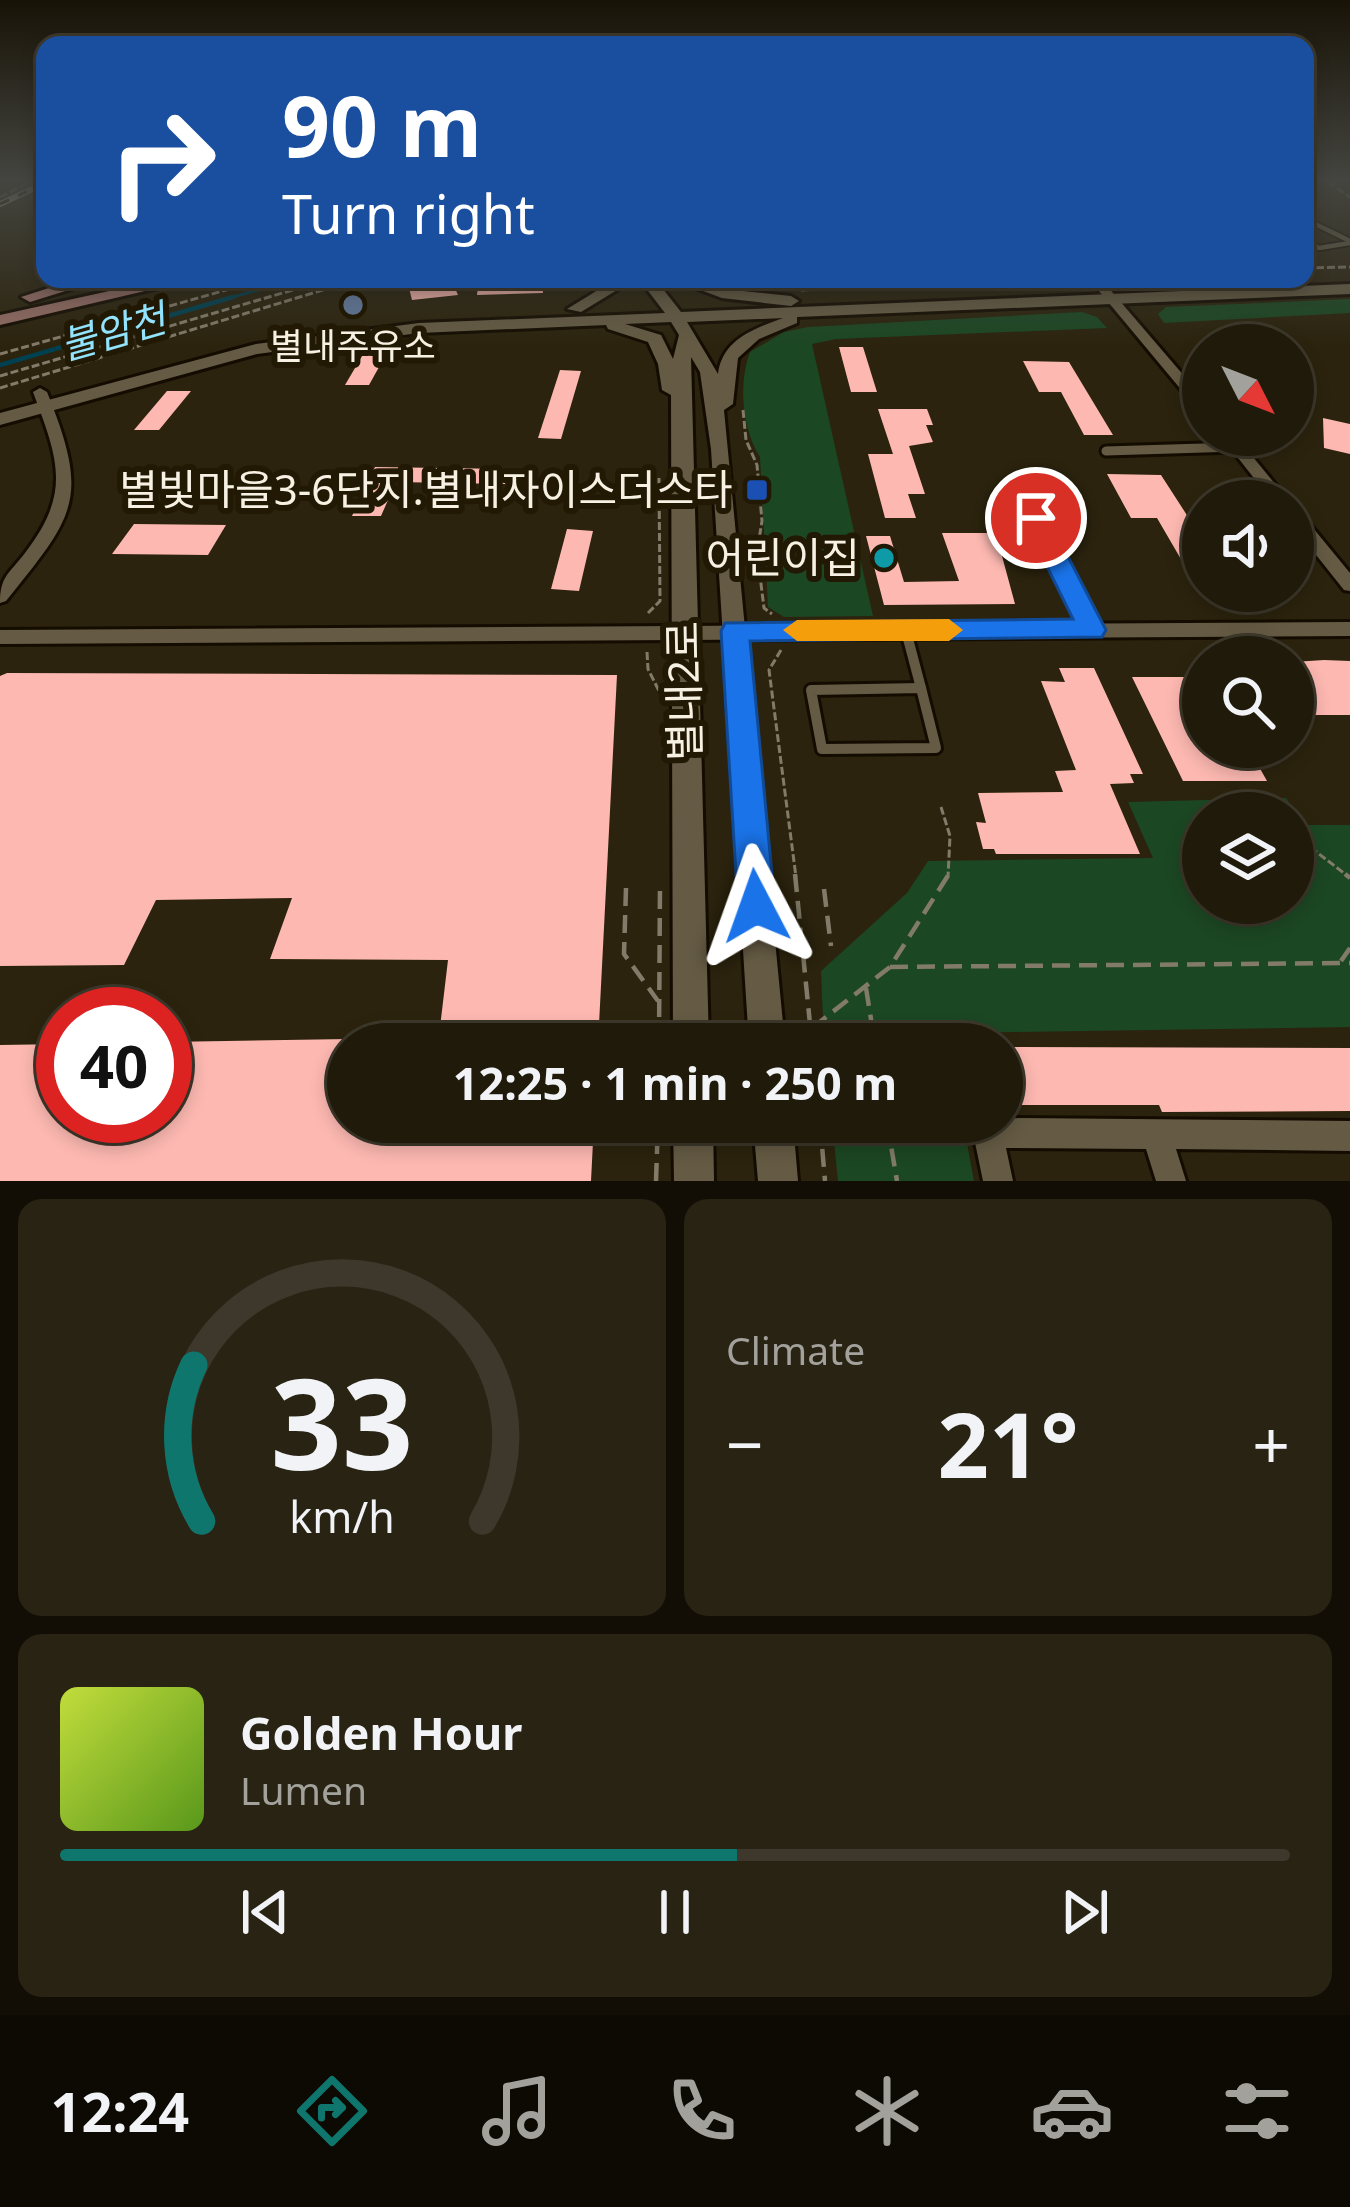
<!DOCTYPE html>
<html lang="en">
<head>
<meta charset="utf-8">
<style>
	:root { --surface:#201a0a; --page:#282313; --text:#f1f3f6; --muted:#a2a19c; --line:#3d382b; --accent:#0f766e }
	body { margin:0; font-family:"Noto Sans","Noto Sans KR",sans-serif; background:var(--page); color:var(--text); height:100vh; display:flex; flex-direction:column; font-size:45px; white-space:nowrap }
	* { box-sizing:border-box; margin:0 }
	p { font-size:39px; color:var(--muted) }
	.icon { flex:none; width:66px; height:66px; fill:none; stroke:currentColor; stroke-width:2; stroke-linecap:round; stroke-linejoin:round }
	.map { position:relative; height:1181px; overflow:hidden }
	.details { display:flex; flex-direction:column; gap:18px; padding:18px; background:#120e06; flex:1 }
	.details>* { flex:none }
	.top-card { position:absolute; left:36px; top:36px; width:1278px; height:252px; border-radius:24px; box-shadow:0 6px 18px #0003,0 0 0 3px var(--line); background:#1a4fa0; color:#fff; overflow:hidden }
	.needle { width:78px; rotate:132deg }
	.buttons { position:absolute; left:1182px; top:324px; display:grid; gap:24px }
	.buttons a { display:grid; place-items:center; width:132px; height:132px; border-radius:50%; background:var(--surface); box-shadow:0 6px 18px #0003,0 0 0 3px var(--line); font-size:60px }
	.speed { position:absolute; left:36px; top:987px; display:flex; gap:24px; font-size:60px; font-weight:700; text-align:center }
	.speed>* { display:grid; place-content:center; width:156px; height:156px; border-radius:50%; background:var(--surface); box-shadow:0 6px 18px #0003,0 0 0 3px var(--line); line-height:1 }
	.speed .limit { border:18px solid #d22; background:#fff; color:#111 }
	.pin { position:absolute; display:grid; place-items:center; width:102px; height:102px; color:#fff; margin:-51px; border:6px solid #fff; border-radius:50%; box-shadow:0 3px 12px #0007 }
	.me { position:absolute; width:132px; margin:-66px; rotate:356deg; stroke-linejoin:round; filter:drop-shadow(0 0 9px #0008) }
	.turn { display:flex; align-items:center; gap:42px; height:252px; padding:0 48px; font-size:54px }
	.turn .icon { width:156px; height:156px; stroke-width:2.5 }
	.turn b { display:block; font-size:84px; line-height:102px }
	.big { font-size:90px; font-weight:700; line-height:1.1 }
	.details .widget { flex:1; display:flex; flex-direction:column; justify-content:center; gap:18px; min-width:0; padding:0 42px; border-radius:24px; background:var(--page) }
	.details .dial { align-items:center; gap:0 }
	.dial svg { height:312px; overflow:visible; fill:none; stroke:var(--line); stroke-width:7; stroke-linecap:round; text-anchor:middle }
	.dial text { fill:var(--text); stroke:none }
	.song { display:flex; align-items:center; gap:36px }
	.cover { width:144px; height:144px; border-radius:18px; background:linear-gradient(135deg,hsl(70 70% 55%),hsl(90 70% 35%)) }
	.played { height:12px; border-radius:6px; background:linear-gradient(90deg,var(--accent) 55%,var(--line) 55%) }
	.keys { display:flex; justify-content:space-around; direction:ltr }
	.heat { display:flex; justify-content:space-between; align-items:center; font-size:66px; direction:ltr }
	.details .tiles { flex:1; display:grid; gap:18px; grid-template-columns:1fr 1fr }
	.widget:last-child { grid-column:span 2 }
	.trip { position:absolute; left:327px; top:1023px; width:696px; height:120px; border-radius:60px; background:var(--surface); box-shadow:0 6px 18px #0003,0 0 0 3px var(--line); font-weight:700; line-height:120px; text-align:center }
	.tab-bar { display:flex; height:192px; justify-content:space-around; align-items:center; background:#0d0a04; color:var(--muted) }
	.tab-bar .icon { width:84px; height:84px }
	.tab-bar .current { color:var(--accent) }
	.tab-bar b { font-size:54px; color:var(--text) }
	.map>svg:first-child { display:block }
</style>
</head>
<body>
<div class="map">
<svg width="1350" height="1181" viewBox="0 0 1350 1181">
	<rect width="100%" height="100%" fill="#2b230d"/>
	<g fill="#1c4723" fill-rule="evenodd">
		<path d="M705 279H916C848 289 773 296 705 279Z"/>
		<polygon points="1350,299 1350,313 1164,323 1158,314 1166,307"/>
		<path d="M1082 312 1097 317 1107 328 836 339 812 344 873 616 784 617 768 607 760 457C742 429 738 384 750 352L784 332 808 327Z"/>
		<path d="M1286 798 1304 825H1350V1027L948 1033V1044H824L821 971 907 893 928 861 1153 858 1128 802ZM1293 813V903H1203V813Z"/>
		<polygon points="832,1122 963,1122 974,1181 838,1181"/>
	</g>
	<g fill="none" stroke-linecap="round" stroke-linejoin="round">
		<polyline stroke="#004151" stroke-width="3" points="223,300 296,279"/>
		<polyline stroke="#004151" stroke-width="4.5" points="0,365 233,297"/>
	</g>
	<g fill="#fcb8b1">
		<polygon points="451,279 458,295 412,300 408,284"/>
		<polygon points="479,279 542,279 543,293 477,295"/>
		<polygon points="839,347 863,347 877,392 851,392"/>
		<polygon points="365,351 388,351 369,385 345,385"/>
		<polygon points="1023,361 1069,362 1113,435 1084,435 1061,392 1039,392"/>
		<polygon points="560,370 581,371 561,439 538,438"/>
		<polygon points="167,391 191,391 159,430 134,430"/>
		<polygon points="878,409 927,409 933,425 926,425 933,442 909,446 925,494 908,494 916,518 885,518 868,454 893,454"/>
		<polygon points="1323,418 1350,424 1350,454 1324,448"/>
		<polygon points="375,467 509,469 505,484 396,482 381,516 352,516"/>
		<polygon points="1107,474 1161,475 1203,540 1203,597 1157,518 1131,518"/>
		<polygon points="134,524 226,525 208,555 112,554"/>
		<polygon points="567,529 593,531 579,591 551,589"/>
		<polygon points="942,533 1000,533 1009,556 1002,556 1015,604 884,605 866,536 890,536 904,582 959,581"/>
		<polygon points="1324,660 1350,661 1350,715 1293,715 1293,662"/>
		<polygon points="1059,668 1094,668 1143,774 1130,774 1134,783 1110,784 1140,854 996,854 994,849 983,849 976,822 986,823 978,793 1063,792 1055,771 1076,770 1041,681 1065,682"/>
		<polygon points="7,673 617,675 598,1044 438,1044 448,960 270,959 292,898 156,900 124,965 0,966 0,676"/>
		<polygon points="1132,677 1203,677 1203,747 1248,747 1267,781 1183,781"/>
		<polygon points="348,1039 348,1122 594,1122 591,1181 0,1181 0,1045 63,1044 63,1116 165,1116 165,1042"/>
		<polygon points="1002,1047 1350,1048 1350,1111 1162,1112 1159,1105 1002,1105"/>
	</g>
	<g fill="none" stroke-linecap="round" stroke-linejoin="round">
		<g stroke="#140c00" stroke-width="8">
			<g id="service-far3">
				<polyline points="1305,219 1350,241"/>
				<polyline points="1305,241 1319,248 1350,243"/>
			</g>
		</g>
		<g stroke="#140c00" stroke-width="10">
			<polyline id="service-far2" points="1179,449 1236,447"/>
		</g>
		<g stroke="#140c00" stroke-width="15">
			<g id="service-far1">
				<polyline points="1106,451 1236,447"/>
				<polyline points="1036,517 1092,630"/>
				<polyline points="906,630 908,638"/>
			</g>
		</g>
		<g stroke="#140c00" stroke-width="16">
			<g id="service">
				<polyline points="907,635 921,688"/>
				<polygon points="921,688 936,748 822,749 811,690"/>
			</g>
		</g>
		<g stroke="#140c00" stroke-width="6">
			<g id="minor">
				<polygon points="1089,279 1101,279 1203,398 1203,411 1198,410"/>
				<path d="M40 388 47 392C90 499 76 514 6 601L0 603C0 576 9 574 25 553 72 492 58 459 33 392Z"/>
				<polygon points="1220,435 1235,435 1289,501 1272,501"/>
				<polygon points="1293,510 1299,511 1350,573 1350,591 1344,590 1293,526"/>
				<polygon points="1350,622 1350,636 0,644 0,630"/>
				<polygon points="1002,1118 1350,1121 1350,1151 1176,1149 1186,1181 1156,1181 1146,1149 1006,1148 1013,1181 983,1181 973,1133 978,1123 1002,1122"/>
			</g>
		</g>
		<g stroke="#140c00" stroke-width="6">
			<g id="tertiary">
				<polygon points="616,279 635,279 581,312 567,309"/>
				<path d="M639 279H655L681 312 1350 284V294L797 317V323L759 339 738 358 733 404 724 410 785 1044H749L711 449 700 372 691 357 709 1044H673L671 395 662 390 658 364 648 342 608 329 606 325 419 333 257 354 0 425V413L256 344 419 323 665 313ZM783 318C753 329 722 340 718 374L687 322ZM671 322 679 335 673 359 661 335 625 324Z"/>
				<polygon points="671,279 694,279 724,289 791,296 799,301 791,306 722,298"/>
				<polygon points="673,1122 713,1122 714,1181 674,1181"/>
				<polygon points="753,1122 793,1122 798,1181 758,1181"/>
			</g>
		</g>
		<g stroke="#140c00" stroke-width="6">
			<g id="secondary">
				<polygon points="77,279 104,279 30,302 21,297"/>
				<polygon points="164,279 196,279 0,325 0,315"/>
			</g>
		</g>
		<g stroke="#827b69" stroke-width="3" stroke-dasharray="8 3" stroke-linecap="butt">
			<polyline points="1328,182 1350,197"/>
			<polyline points="0,197 31,182"/>
			<polyline points="1305,268 1350,267"/>
			<polyline points="801,290 983,279"/>
			<polyline points="0,354 265,279"/>
			<polyline points="0,376 330,279"/>
			<polyline points="0,388 359,279"/>
			<polyline points="743,410 746,440 757,465 762,521 757,552 764,608 772,614"/>
			<polyline points="648,613 660,601 659,478"/>
			<polyline points="781,650 769,670 796,877"/>
			<polyline points="647,652 648,669 660,693"/>
			<polyline points="941,807 950,836 948,877"/>
			<polyline points="1263,810 1267,813"/>
			<polyline points="1293,834 1349,877"/>
		</g>
		<g stroke="#827b69" stroke-width="4.5" stroke-dasharray="18 9" stroke-linecap="butt">
			<polyline points="795,874 812,1044"/>
			<polyline points="1345,874 1350,878"/>
			<polyline points="626,888 624,954 658,1001"/>
			<polyline points="824,889 831,946"/>
			<polyline points="1341,961 1350,948"/>
			<polyline points="890,967 1350,963"/>
			<polyline points="866,988 875,1044"/>
			<polyline points="812,1028 890,967 949,874"/>
			<polyline points="659,1044 660,882"/>
			<polyline points="820,1122 825,1181"/>
			<polyline points="887,1122 897,1181"/>
			<polyline points="656,1181 658,1122"/>
		</g>
		<use href="#service-far3" stroke="#655b44" stroke-width="4.5"/>
		<use href="#service-far2" stroke="#655b44" stroke-width="6"/>
		<use href="#service-far1" stroke="#655b44" stroke-width="9"/>
		<use href="#service" stroke="#655b44" stroke-width="10"/>
		<use href="#minor" fill="#655b44" fill-rule="evenodd"/>
		<use href="#tertiary" fill="#655b44" fill-rule="evenodd"/>
		<use href="#secondary" fill="#936c64" fill-rule="evenodd"/>
		<g stroke="#bfb9a9" stroke-width="6">
			<polyline id="rail" points="0,204 45,183"/>
		</g>
		<use href="#rail" stroke="#221904" stroke-width="3" stroke-dasharray="10" stroke-linecap="butt"/>
	</g>
	<linearGradient id="sky" x2="0" y2="1"><stop stop-color="#181307"/><stop offset="0.52" stop-color="#444540"/><stop offset="1" stop-color="#444540" stop-opacity="0"/></linearGradient>
	<rect width="1350" height="347" fill="url(#sky)"/>
	<polygon fill="#1a73e8" stroke="#114b97" stroke-width="3" points="1036,509 1048,518 1106,630 1102,637 750,641 775,906 770,919 756,925 743,919 738,906 721,631 725,623 1073,619 1023,518"/>
	<polygon fill="#f59e0b" points="949,619 963,630 949,641 797,641 783,630 797,620"/>
	<circle fill="#5c6f8a" stroke="#221904" stroke-width="4.5" cx="353" cy="305" r="12"/>
	<rect fill="#1a4fb4" stroke="#221904" stroke-width="4.5" x="745" y="478" width="24" height="24" rx="6"/>
	<circle fill="#0f9aa8" stroke="#221904" stroke-width="4.5" cx="884" cy="558" r="12"/>
	<g text-anchor="middle" stroke-width="12" stroke-linejoin="round" paint-order="stroke">
		<g font-size="36" fill="#f6f1e3" stroke="#221904">
			<text x="353" y="359">별내주유소</text>
		</g>
		<g font-size="39" font-style="italic" fill="#92e3fe" stroke="#221904">
			<text transform="translate(113 332) rotate(-16)" y="14">불암천</text>
		</g>
		<g font-size="42" fill="#f6f1e3" stroke="#221904" text-anchor="end">
			<text x="733" y="505">별빛마을3-6단지.별내자이스더스타</text>
			<text x="860" y="573">어린이집</text>
		</g>
		<g font-size="42" fill="#f6f1e3" stroke="#221904">
			<text transform="translate(684 691) rotate(-91)" y="15">별내2로</text>
		</g>
	</g>
</svg>
<div class="buttons">
<a><svg class="needle" viewBox="-14 -14 28 28"><path d="M0-13l5 13h-10z" fill="#e53935"/><path d="M0 13l5-13h-10z" fill="#a2a19c"/></svg></a>
<a><svg class="icon" aria-label="sound" viewBox="0 0 24 24"><path d="M4 9h4l5-4v14l-5-4H4zM17 9q2 3 0 6"/></svg></a>
<a><svg class="icon" aria-label="search" viewBox="0 0 24 24"><circle cx="10" cy="10" r="6"/><path d="M15 15l6 6"/></svg></a>
<a><svg class="icon" aria-label="layers" viewBox="0 0 24 24"><path d="M12 4l9 5-9 5-9-5zM3 14l9 5 9-5"/></svg></a>
</div>
<div class="speed"><div class="limit">40</div></div>
<div class="pin" style="left:1036px;top:518px;background:#d93025"><svg class="icon" aria-label="arrive" viewBox="0 0 24 24"><path d="M6 21V4h12l-3 4 3 4H6"/></svg></div>
<svg class="me" style="left:756px;top:906px" viewBox="-20 -20 40 40"><path d="M0-17L14 15 0 8-14 15z" fill="#1a73e8" stroke="#fff" stroke-width="4"/></svg>
<div class="trip">12:25 · 1 min · 250 m</div>
<div class="top-card">
<div class="turn"><svg class="icon" aria-label="right" viewBox="0 0 24 24"><path d="M7 20v-9h11M14 6l5 5-5 5"/></svg><div><b>90 m</b>Turn right</div></div>
</div>
</div>
<section class="details">
<div class="tiles">
<div class="widget dial"><svg viewBox="0 0 100 80">
<path d="M14 69A42 42 0 1 1 86 69"/>
<path d="M14 69A42 42 0 0 1 12 29" stroke="#0f766e"/>
<text x="50" y="56" font-size="32" font-weight="700">33</text>
<text x="50" y="72" font-size="11">km/h</text>
</svg></div>
<div class="widget"><p>Climate</p>
<div class="heat"><a>−</a><b class="big">21°</b><a>+</a></div>
</div>
<div class="widget">
<div class="song"><i class="cover"></i><div><b>Golden Hour</b><p>Lumen</p></div></div>
<div class="played"></div>
<div class="keys"><svg class="icon" aria-label="previous" viewBox="0 0 24 24"><path d="M18 5L8 12l10 7zM5 5v14"/></svg><svg class="icon" aria-label="pause" viewBox="0 0 24 24"><path d="M8 5v14M16 5v14"/></svg><svg class="icon" aria-label="next" viewBox="0 0 24 24"><path d="M6 5l10 7-10 7zM19 5v14"/></svg></div>
</div>
</div>
</section>
<nav class="tab-bar">
<b>12:24</b>
<svg class="icon current" aria-label="directions" viewBox="0 0 24 24"><path d="M12 3l9 9-9 9-9-9zM9 14v-3h6M13 9l2 2-2 2"/></svg>
<svg class="icon" aria-label="music" viewBox="0 0 24 24"><path d="M9 18V5l10-2v13"/><circle cx="6" cy="18" r="3"/><circle cx="16" cy="16" r="3"/></svg>
<svg class="icon" aria-label="phone" viewBox="0 0 24 24"><path d="M5 4h4l2 5-3 2q2 4 5 5l2-3 5 2v4C11 20 4 13 5 4z"/></svg>
<svg class="icon" aria-label="climate" viewBox="0 0 24 24"><path d="M12 3v18M4 7l16 10M4 17L20 7"/></svg>
<svg class="icon" aria-label="car" viewBox="0 0 24 24"><path d="M5 17H2v-5l4-1 3-4h7l3 4 3 1v5h-3M9 17h6M6 11h13"/><circle cx="7" cy="17" r="2"/><circle cx="17" cy="17" r="2"/></svg>
<svg class="icon" aria-label="filters" viewBox="0 0 24 24"><path d="M4 7h16M4 17h16"/><circle cx="9" cy="7" r="2"/><circle cx="15" cy="17" r="2"/></svg>
</nav>
</body>
</html>
